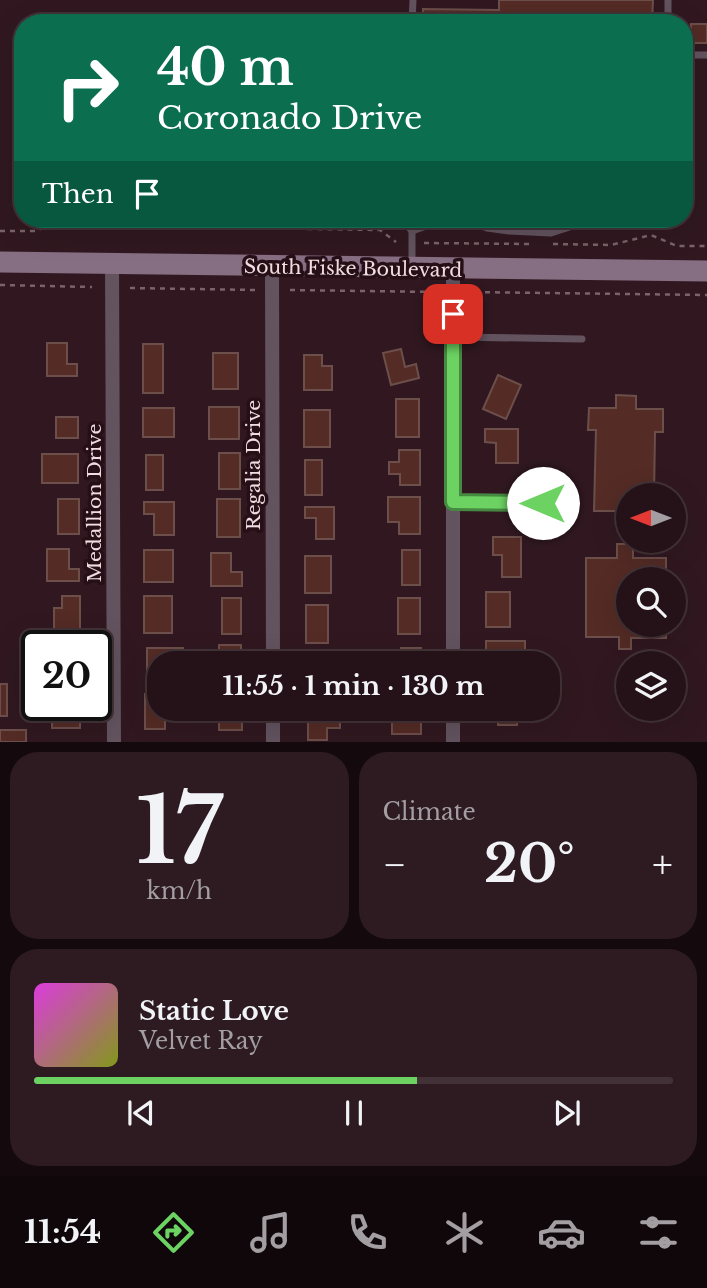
<!DOCTYPE html>
<html lang="en">
<head>
<meta charset="utf-8">
<style>
	:root { --surface:#251218; --page:#2d1b21; --text:#f1f3f6; --muted:#a39ea2; --line:#423237; --accent:#6cd362 }
	body { margin:0; font-family:"Libre Baskerville",serif; background:var(--page); color:var(--text); height:100vh; display:flex; flex-direction:column; font-size:26px; white-space:nowrap }
	* { box-sizing:border-box; margin:0 }
	p { font-size:23px; color:var(--muted) }
	.icon { flex:none; width:38px; height:38px; fill:none; stroke:currentColor; stroke-width:2; stroke-linecap:round; stroke-linejoin:round }
	.map { position:relative; height:742px; overflow:hidden }
	.drawer { display:flex; flex-direction:column; gap:10px; padding:10px; background:#140a0d; flex:1 }
	.drawer>* { flex:none }
	.top-card { position:absolute; left:14px; top:14px; width:679px; height:214px; border-radius:28px; box-shadow:0 7px 28px #0002,0 0 0 2px var(--line); background:#0b6e4f; color:#fff; overflow:hidden }
	.needle { width:46px; rotate:270deg }
	.controls { position:absolute; left:616px; top:483px; display:grid; gap:14px }
	.controls a { display:grid; place-items:center; width:70px; height:70px; border-radius:50%; background:var(--surface); box-shadow:0 7px 28px #0002,0 0 0 2px var(--line); font-size:35px }
	.speed { position:absolute; left:21px; top:630px; display:flex; gap:14px; font-size:35px; font-weight:700; text-align:center }
	.speed>* { display:grid; place-content:center; width:91px; height:91px; border-radius:50%; background:var(--surface); box-shadow:0 7px 28px #0002,0 0 0 2px var(--line); line-height:1 }
	.speed .limit { border:4px solid #111; border-radius:10px; background:#fff; color:#111 }
	.pin { position:absolute; display:grid; place-items:center; width:60px; height:60px; color:#fff; margin:-30px; border-radius:14px; box-shadow:0 4px 10px #0006 }
	.me { position:absolute; width:77px; margin:-38px; rotate:270deg; stroke-linejoin:round; filter:drop-shadow(0 0 5px #0008) }
	.turn { display:flex; align-items:center; gap:24px; height:147px; padding:0 28px; font-size:32px }
	.turn .icon { width:91px; height:91px; stroke-width:2.5 }
	.turn b { display:block; font-size:49px; line-height:60px }
	.then { display:flex; align-items:center; height:66px; padding:0 28px; background:#0003; gap:14px; font-size:26px }
	.big { font-size:52px; font-weight:700; line-height:1.1 }
	.drawer .widget { flex:1; display:flex; flex-direction:column; justify-content:center; gap:10px; min-width:0; padding:0 24px; border-radius:28px; background:var(--page) }
	.drawer .dial { align-items:center; gap:0 }
	.dial b { font-size:91px; line-height:1 }
	.song { display:flex; align-items:center; gap:21px }
	.cover { width:84px; height:84px; border-radius:10px; background:linear-gradient(135deg,hsl(300 70% 55%),hsl(70 70% 35%)) }
	.played { height:7px; border-radius:4px; background:linear-gradient(90deg,var(--accent) 60%,var(--line) 60%) }
	.keys { display:flex; justify-content:space-around; direction:ltr }
	.heat { display:flex; justify-content:space-between; align-items:center; font-size:38px; direction:ltr }
	.drawer .tiles { flex:1; display:grid; gap:10px; grid-template-columns:1fr 1fr }
	.widget:last-child { grid-column:span 2 }
	.trip { position:absolute; left:147px; top:651px; width:413px; height:70px; border-radius:28px; background:var(--surface); box-shadow:0 7px 28px #0002,0 0 0 2px var(--line); font-weight:700; line-height:70px; text-align:center }
	.dock { display:flex; height:112px; justify-content:space-around; align-items:center; background:#0f070a; color:var(--muted) }
	.dock .icon { width:49px; height:49px }
	.dock .active { color:var(--accent) }
	.dock b { font-size:32px; color:var(--text) }
	.map>svg:first-child { display:block }
</style>
</head>
<body>
<div class="map">
<svg width="707" height="742" viewBox="0 0 707 742">
	<rect width="100%" height="100%" fill="#311820"/>
	<g fill="#542b25" stroke="#6c4e4a" stroke-width="2">
		<polygon points="499,0 653,0 652,23 423,23 423,9 499,10"/>
		<rect x="691" y="24" width="16" height="19"/>
		<polygon points="47,343 67,343 67,364 77,364 77,376 47,376"/>
		<rect x="143" y="344" width="20" height="49"/>
		<polygon points="401,349 405,367 416,364 419,378 391,385 383,353"/>
		<rect x="213" y="353" width="25" height="36"/>
		<polygon points="304,355 322,355 322,366 332,366 332,390 304,390"/>
		<polygon points="498,375 521,385 506,419 483,409"/>
		<polygon points="616,395 636,396 636,409 663,409 663,432 655,432 654,495 628,495 628,511 594,511 596,430 588,430 589,408 616,408"/>
		<rect x="396" y="399" width="23" height="38"/>
		<rect x="209" y="407" width="30" height="32"/>
		<rect x="143" y="408" width="31" height="29"/>
		<rect x="304" y="410" width="26" height="37"/>
		<rect x="56" y="417" width="22" height="21"/>
		<polygon points="485,429 518,429 518,463 496,463 496,443 485,442"/>
		<polygon points="399,450 420,450 420,485 400,485 400,474 389,474 389,462 399,462"/>
		<rect x="219" y="453" width="21" height="36"/>
		<rect x="42" y="454" width="36" height="29"/>
		<rect x="146" y="455" width="17" height="35"/>
		<rect x="305" y="460" width="17" height="35"/>
		<polygon points="388,497 420,497 420,534 399,534 399,522 388,522"/>
		<rect x="58" y="499" width="21" height="35"/>
		<rect x="217" y="499" width="23" height="38"/>
		<polygon points="144,502 174,502 174,535 154,535 154,514 144,514"/>
		<polygon points="305,507 334,507 334,539 316,539 316,518 305,518"/>
		<polygon points="493,537 521,537 521,577 502,577 502,555 493,555"/>
		<polygon points="617,544 633,544 633,558 666,558 666,579 628,579 628,625 666,625 666,638 631,638 631,649 619,649 619,637 586,637 586,558 617,558"/>
		<polygon points="47,549 69,549 69,569 79,569 79,581 47,581"/>
		<rect x="144" y="550" width="29" height="32"/>
		<rect x="402" y="550" width="18" height="35"/>
		<polygon points="211,553 231,553 231,572 242,572 242,586 211,586"/>
		<rect x="305" y="556" width="26" height="37"/>
		<rect x="486" y="592" width="24" height="35"/>
		<polygon points="62,596 80,596 80,630 54,630 54,608 62,608"/>
		<rect x="144" y="596" width="28" height="37"/>
		<rect x="222" y="598" width="19" height="36"/>
		<rect x="398" y="598" width="22" height="36"/>
		<rect x="306" y="605" width="22" height="38"/>
		<polygon points="486,641 525,641 525,663 498,663 498,657 486,657"/>
		<rect x="219" y="645" width="22" height="18"/>
		<polygon points="147,648 183,648 183,663 159,663 159,678 147,678"/>
		<rect x="401" y="648" width="20" height="15"/>
		<rect x="306" y="654" width="31" height="9"/>
		<rect x="0" y="684" width="7" height="32"/>
		<polygon points="145,694 159,694 159,709 165,709 165,729 145,729"/>
		<polygon points="52,705 69,705 69,717 80,717 80,728 52,728"/>
		<rect x="219" y="709" width="23" height="21"/>
		<polygon points="308,709 327,709 327,714 340,714 340,728 327,728 327,740 308,740"/>
		<polygon points="401,709 421,709 421,734 392,734 392,719 401,719"/>
		<rect x="498" y="709" width="19" height="16"/>
		<rect x="0" y="730" width="26" height="12"/>
	</g>
	<g fill="none" stroke-linecap="round" stroke-linejoin="round">
		<g stroke="#7a646a" stroke-width="2.5" stroke-dasharray="5 5" stroke-linecap="butt">
			<polyline points="0,231 38,231 44,225 380,230 396,242"/>
			<polyline points="424,243 532,244"/>
			<polyline points="553,244 611,245 651,235 677,246 707,246"/>
			<polyline points="0,285 92,287"/>
			<polyline points="130,288 255,290"/>
			<polyline points="290,290 436,292"/>
			<polyline points="465,292 707,295"/>
		</g>
		<g stroke="#62535f" stroke-width="7">
			<polyline points="668,0 668,23"/>
			<polyline points="412,23 413,0"/>
			<polyline points="684,55 707,55"/>
			<polyline points="402,219 412,231 435,223 457,221 469,221 487,228 509,231 551,233 579,224 582,219"/>
			<polyline points="412,264 412,219"/>
			<polyline points="454,337 582,339"/>
			<polyline points="453,502 565,503"/>
		</g>
		<g stroke="#62535f" stroke-width="14">
			<polyline points="112,264 114,742"/>
			<polyline points="272,267 273,663"/>
			<polyline points="453,663 453,269"/>
			<polyline points="273,709 273,742"/>
			<polyline points="453,742 453,709"/>
		</g>
		<polyline stroke="#876f83" stroke-width="21" points="0,262 707,271"/>
	</g>
	<g fill="none" stroke-linecap="round" stroke-linejoin="round">
		<g stroke="#468940" stroke-width="18">
			<polyline id="route" points="453,314 453,502 543,503"/>
		</g>
		<use href="#route" stroke="#6cd362" stroke-width="12"/>
	</g>
	<g text-anchor="middle" stroke-width="7" stroke-linejoin="round" paint-order="stroke">
		<g font-size="19" fill="#efdde1" stroke="#260f16">
			<text transform="translate(353 268) rotate(1)" y="7">South Fiske Boulevard</text>
			<text transform="translate(253 465) rotate(-90)" y="7">Regalia Drive</text>
			<text transform="translate(94 503) rotate(-90)" y="7">Medallion Drive</text>
		</g>
	</g>
</svg>
<div class="controls">
<a><svg class="needle" viewBox="-14 -14 28 28"><path d="M0-13l5 13h-10z" fill="#e53935"/><path d="M0 13l5-13h-10z" fill="#a39ea2"/></svg></a>
<a><svg class="icon" aria-label="search" viewBox="0 0 24 24"><circle cx="10" cy="10" r="6"/><path d="M15 15l6 6"/></svg></a>
<a><svg class="icon" aria-label="layers" viewBox="0 0 24 24"><path d="M12 4l9 5-9 5-9-5zM3 14l9 5 9-5"/></svg></a>
</div>
<div class="speed"><div class="limit">20</div></div>
<div class="pin" style="left:453px;top:314px;background:#d93025"><svg class="icon" aria-label="arrive" viewBox="0 0 24 24"><path d="M6 21V4h12l-3 4 3 4H6"/></svg></div>
<svg class="me" style="left:543px;top:503px" viewBox="-20 -20 40 40"><circle r="19" fill="#fff"/><path d="M0-13L10 11 0 6-10 11z" fill="#6cd362"/></svg>
<div class="trip">11:55 · 1 min · 130 m</div>
<div class="top-card">
<div class="turn"><svg class="icon" aria-label="right" viewBox="0 0 24 24"><path d="M7 20v-9h11M14 6l5 5-5 5"/></svg><div><b>40 m</b>Coronado Drive</div></div>
<div class="then">Then<svg class="icon" aria-label="arrive" viewBox="0 0 24 24"><path d="M6 21V4h12l-3 4 3 4H6"/></svg></div>
</div>
</div>
<section class="drawer">
<div class="tiles">
<div class="widget dial"><b>17</b><p>km/h</p></div>
<div class="widget"><p>Climate</p>
<div class="heat"><a>−</a><b class="big">20°</b><a>+</a></div>
</div>
<div class="widget">
<div class="song"><i class="cover"></i><div><b>Static Love</b><p>Velvet Ray</p></div></div>
<div class="played"></div>
<div class="keys"><svg class="icon" aria-label="previous" viewBox="0 0 24 24"><path d="M18 5L8 12l10 7zM5 5v14"/></svg><svg class="icon" aria-label="pause" viewBox="0 0 24 24"><path d="M8 5v14M16 5v14"/></svg><svg class="icon" aria-label="next" viewBox="0 0 24 24"><path d="M6 5l10 7-10 7zM19 5v14"/></svg></div>
</div>
</div>
</section>
<nav class="dock">
<b>11:54</b>
<svg class="icon active" aria-label="directions" viewBox="0 0 24 24"><path d="M12 3l9 9-9 9-9-9zM9 14v-3h6M13 9l2 2-2 2"/></svg>
<svg class="icon" aria-label="music" viewBox="0 0 24 24"><path d="M9 18V5l10-2v13"/><circle cx="6" cy="18" r="3"/><circle cx="16" cy="16" r="3"/></svg>
<svg class="icon" aria-label="phone" viewBox="0 0 24 24"><path d="M5 4h4l2 5-3 2q2 4 5 5l2-3 5 2v4C11 20 4 13 5 4z"/></svg>
<svg class="icon" aria-label="climate" viewBox="0 0 24 24"><path d="M12 3v18M4 7l16 10M4 17L20 7"/></svg>
<svg class="icon" aria-label="car" viewBox="0 0 24 24"><path d="M5 17H2v-5l4-1 3-4h7l3 4 3 1v5h-3M9 17h6M6 11h13"/><circle cx="7" cy="17" r="2"/><circle cx="17" cy="17" r="2"/></svg>
<svg class="icon" aria-label="filters" viewBox="0 0 24 24"><path d="M4 7h16M4 17h16"/><circle cx="9" cy="7" r="2"/><circle cx="15" cy="17" r="2"/></svg>
</nav>
</body>
</html>
